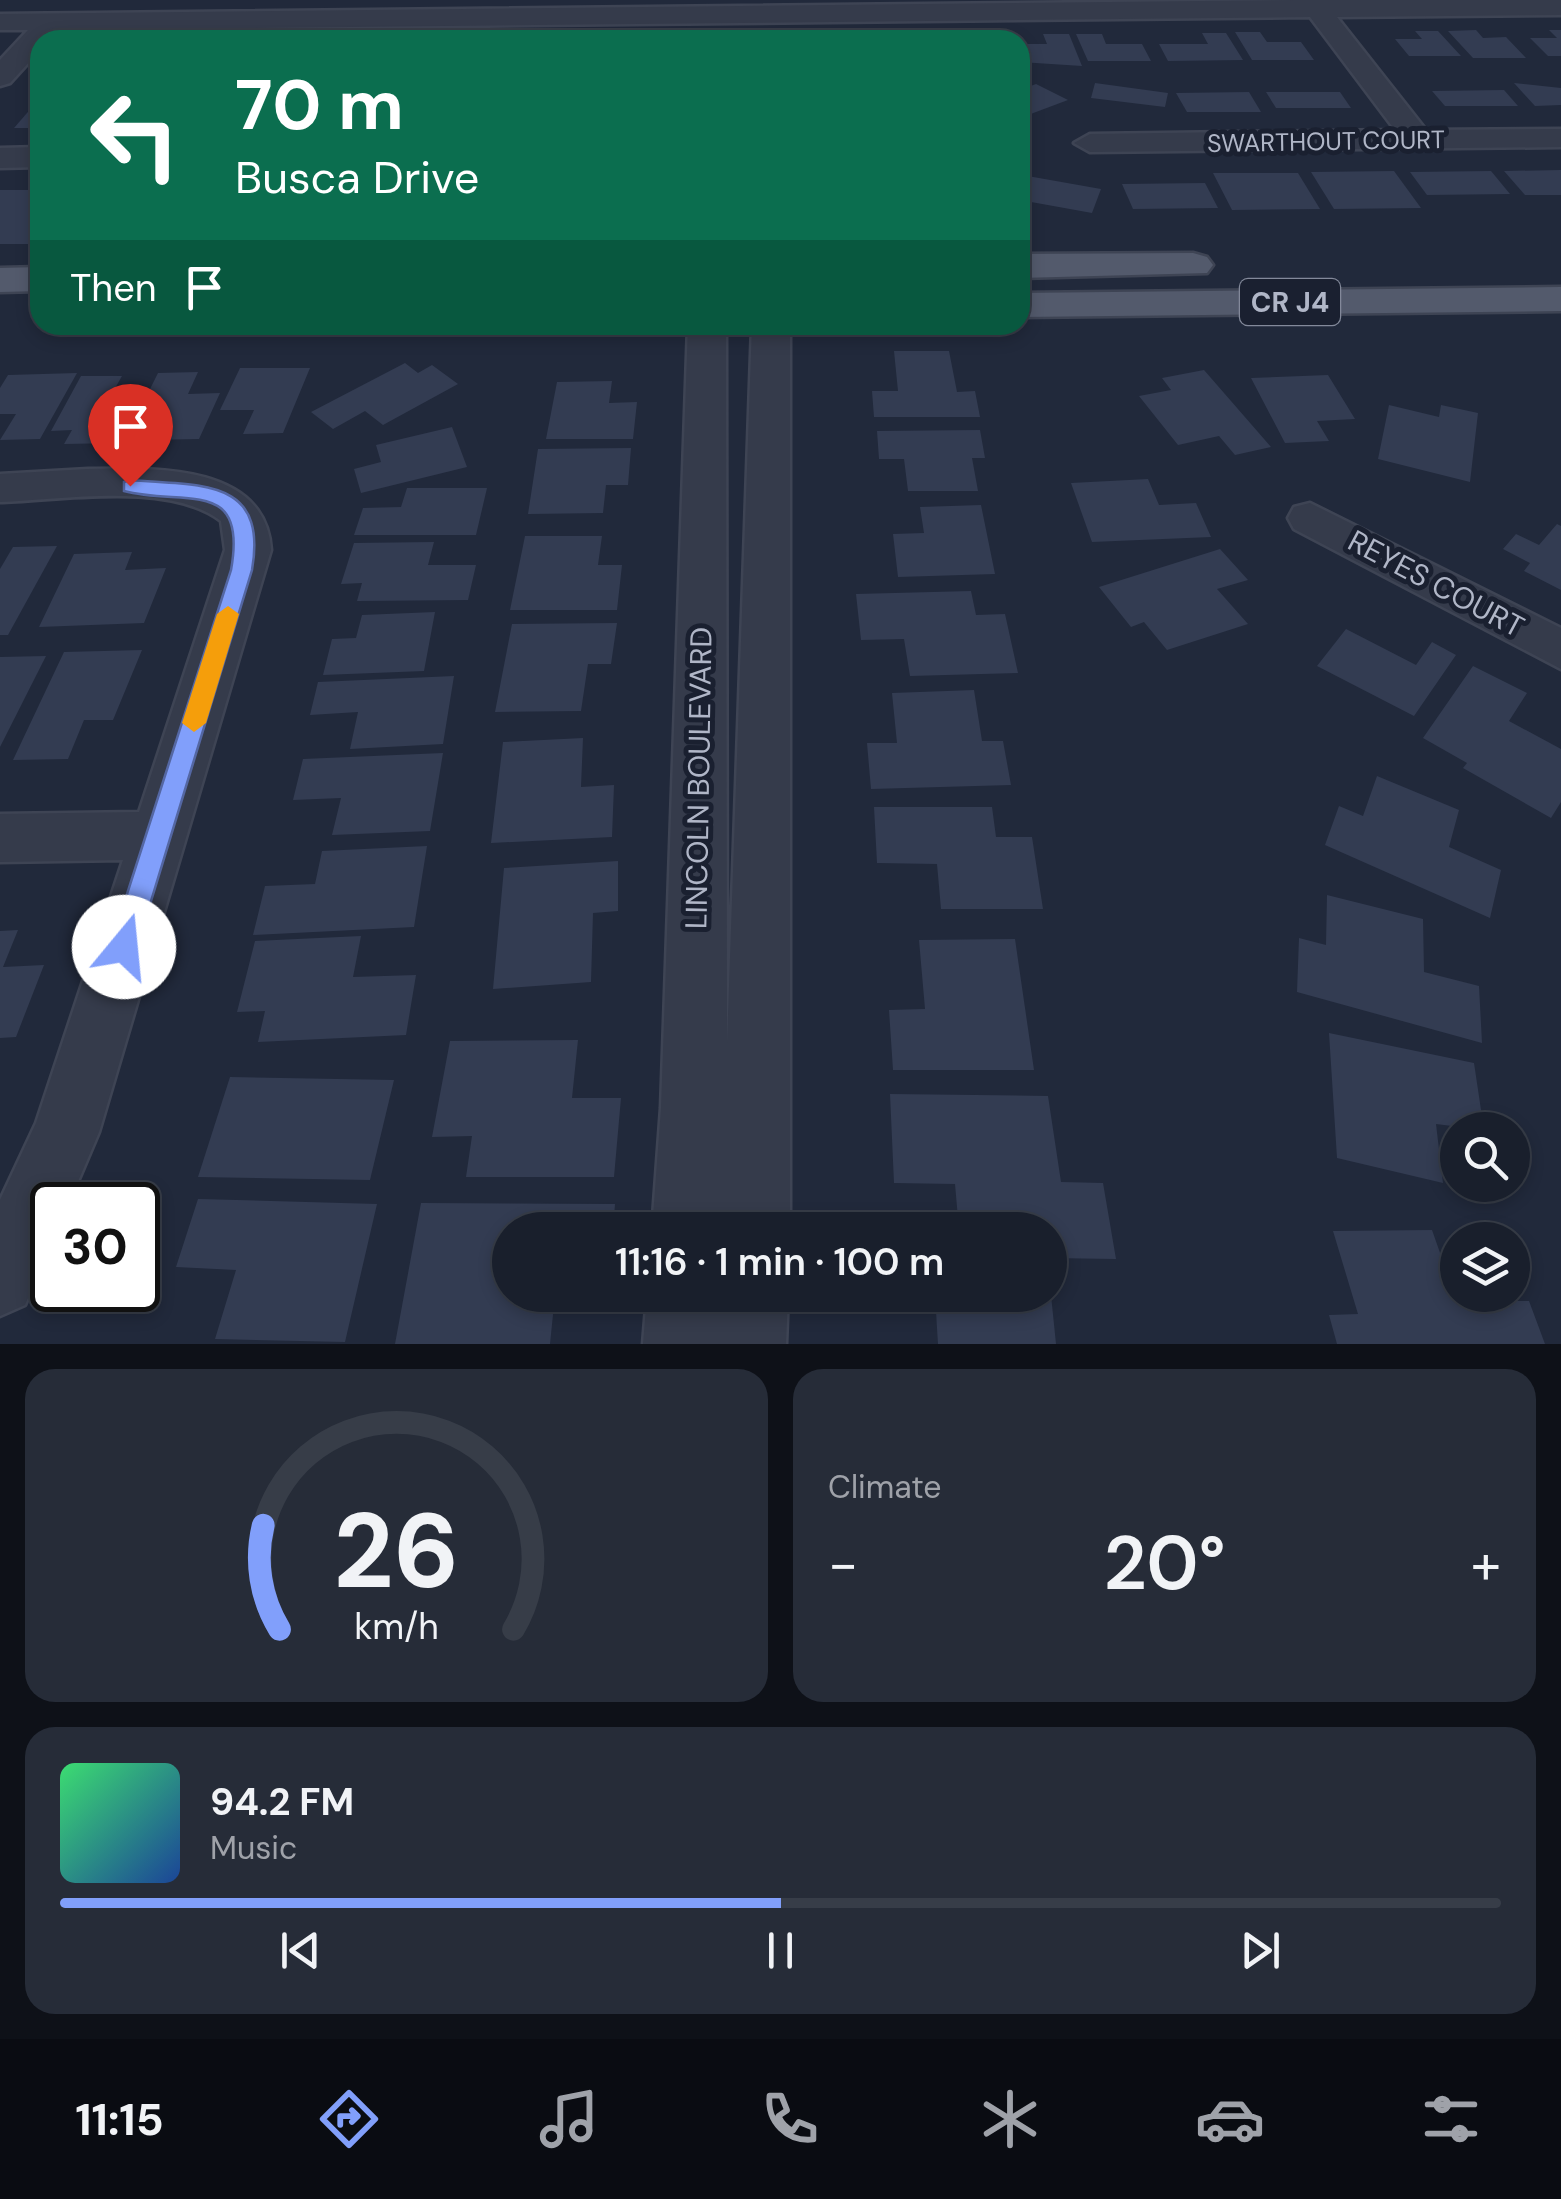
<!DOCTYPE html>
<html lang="en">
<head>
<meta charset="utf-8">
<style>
	:root { --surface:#191f2c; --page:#262c38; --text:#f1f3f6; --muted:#9fa2a9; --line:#373d48; --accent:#819ffb }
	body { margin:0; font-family:"DM Sans",sans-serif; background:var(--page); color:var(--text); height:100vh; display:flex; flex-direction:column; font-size:38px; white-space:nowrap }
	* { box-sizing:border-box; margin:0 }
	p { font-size:32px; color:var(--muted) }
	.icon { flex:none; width:55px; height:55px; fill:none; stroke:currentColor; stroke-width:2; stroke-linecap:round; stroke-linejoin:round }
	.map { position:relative; height:1344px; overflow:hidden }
	.panel { display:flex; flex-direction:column; gap:25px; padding:25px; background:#0e1118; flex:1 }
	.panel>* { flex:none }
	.banner { position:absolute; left:30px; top:30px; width:1000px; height:305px; border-radius:30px; box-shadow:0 5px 15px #0003,0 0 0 2px var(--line); background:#0b6e4f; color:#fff; overflow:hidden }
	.fabs { position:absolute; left:1440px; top:1112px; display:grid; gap:20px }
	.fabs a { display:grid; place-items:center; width:90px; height:90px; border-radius:50%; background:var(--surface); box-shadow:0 5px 15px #0003,0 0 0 2px var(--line); font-size:50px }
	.speed { position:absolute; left:30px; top:1182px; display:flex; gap:20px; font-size:50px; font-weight:700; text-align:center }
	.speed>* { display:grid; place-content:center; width:130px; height:130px; border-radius:50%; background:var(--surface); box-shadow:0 5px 15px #0003,0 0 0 2px var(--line); line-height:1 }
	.speed .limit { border:5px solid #111; border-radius:15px; background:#fff; color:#111 }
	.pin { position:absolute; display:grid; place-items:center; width:85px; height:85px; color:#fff; margin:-102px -42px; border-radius:50% 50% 50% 0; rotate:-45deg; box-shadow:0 0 10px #0007 }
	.pin .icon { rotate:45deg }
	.me { position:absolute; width:110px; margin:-55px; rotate:17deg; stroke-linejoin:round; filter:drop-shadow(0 0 8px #0008) }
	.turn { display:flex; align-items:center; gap:35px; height:210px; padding:0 40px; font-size:45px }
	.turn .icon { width:130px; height:130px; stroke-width:2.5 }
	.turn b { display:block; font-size:70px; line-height:85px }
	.then { display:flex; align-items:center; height:95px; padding:0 40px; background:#0003; gap:20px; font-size:38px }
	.big { font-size:75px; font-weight:600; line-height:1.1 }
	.panel .widget { flex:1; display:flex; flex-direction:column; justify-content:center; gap:15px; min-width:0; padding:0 35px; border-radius:30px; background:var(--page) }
	.panel .dial { align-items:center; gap:0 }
	.dial svg { height:260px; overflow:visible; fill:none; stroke:var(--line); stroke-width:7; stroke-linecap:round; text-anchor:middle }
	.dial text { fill:var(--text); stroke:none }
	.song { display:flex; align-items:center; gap:30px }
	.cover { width:120px; height:120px; border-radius:15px; background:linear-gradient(135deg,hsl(140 70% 55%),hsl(220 70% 35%)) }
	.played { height:10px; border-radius:5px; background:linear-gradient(90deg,var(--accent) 50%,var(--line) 50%) }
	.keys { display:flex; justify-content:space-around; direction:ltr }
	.heat { display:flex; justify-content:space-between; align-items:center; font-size:55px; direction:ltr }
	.panel .tiles { flex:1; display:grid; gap:25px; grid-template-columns:1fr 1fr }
	.widget:last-child { grid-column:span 2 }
	.trip { position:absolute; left:492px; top:1212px; width:575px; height:100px; border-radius:50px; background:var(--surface); box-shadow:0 5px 15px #0003,0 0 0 2px var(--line); font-weight:600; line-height:100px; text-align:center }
	.tab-bar { display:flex; height:160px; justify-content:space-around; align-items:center; background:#0a0c12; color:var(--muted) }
	.tab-bar .icon { width:70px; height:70px }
	.tab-bar .selected { color:var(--accent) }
	.tab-bar b { font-size:45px; color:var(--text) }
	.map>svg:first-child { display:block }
</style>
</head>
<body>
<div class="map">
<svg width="1561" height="1344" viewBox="0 0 1561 1344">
	<rect width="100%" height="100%" fill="#21293b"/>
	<g fill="#333c52">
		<polygon points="1476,30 1483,38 1506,37 1526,58 1473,58 1448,31"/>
		<polygon points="1549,30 1561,30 1561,56 1548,56 1530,38 1557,38"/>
		<polygon points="1415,31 1438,31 1461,56 1409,56 1395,39 1422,39"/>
		<polygon points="1235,32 1260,32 1267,42 1301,42 1314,60 1252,60"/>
		<polygon points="1202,33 1226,33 1243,60 1168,61 1159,44 1208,44"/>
		<polygon points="1043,34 1069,34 1082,66 1020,62 1020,44 1047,44"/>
		<polygon points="1076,34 1102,34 1106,44 1142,44 1151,61 1088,61"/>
		<polygon points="1095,83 1168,93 1165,107 1091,98"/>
		<polygon points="1514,83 1561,88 1561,105 1535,106"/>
		<polygon points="1036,84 1068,100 1020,118 1020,90"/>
		<polygon points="1504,90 1518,106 1445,106 1432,91"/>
		<polygon points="1249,92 1261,112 1187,112 1176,93"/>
		<polygon points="1266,92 1340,92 1351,108 1276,108"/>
		<polygon points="40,98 40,128 14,128"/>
		<polygon points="1561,170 1561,195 1525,195 1504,171"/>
		<polygon points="1394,171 1421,208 1334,209 1311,172"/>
		<polygon points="1491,171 1510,194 1427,195 1410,172"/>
		<polygon points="1213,173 1298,173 1320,209 1232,210"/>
		<polygon points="1022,175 1101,189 1092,213 1020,200"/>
		<polygon points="1205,183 1218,208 1133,209 1122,184"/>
		<polygon points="0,190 40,190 40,226 28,244 0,244"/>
		<polygon points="894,351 949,351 957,392 975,391 980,417 874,417 872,391 898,391"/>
		<polygon points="405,363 418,373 432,365 458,384 383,425 365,411 333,429 311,412"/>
		<polygon points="240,368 310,368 283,433 243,434 254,410 220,410"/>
		<polygon points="1204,370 1271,447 1235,455 1219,436 1178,445 1139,396 1171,390 1162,378"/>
		<polygon points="198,372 188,394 220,393 199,439 146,440 153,426 131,427 158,373"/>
		<polygon points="77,373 40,439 0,440 16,414 0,414 0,388 8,375"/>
		<polygon points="1328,375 1355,419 1317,421 1329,441 1285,443 1251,378"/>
		<polygon points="81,376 122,376 110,397 142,397 118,443 64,444 72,430 51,431"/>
		<polygon points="612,381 609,403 637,402 633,439 546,439 557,382"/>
		<polygon points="1389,405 1439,417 1441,405 1478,413 1470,482 1378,459"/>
		<polygon points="452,427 467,467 361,493 354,469 381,462 376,445"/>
		<polygon points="980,430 985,458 972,458 978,491 908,491 904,459 879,459 877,431"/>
		<polygon points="631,448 628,485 606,485 603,513 528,514 538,449"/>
		<polygon points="1148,479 1159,505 1196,503 1211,537 1092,542 1071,483"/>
		<polygon points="407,488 487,488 476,535 354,535 363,508 401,507"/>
		<polygon points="981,505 995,574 898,577 893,534 924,533 920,507"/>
		<polygon points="1557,524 1561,526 1561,590 1524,571 1530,563 1503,549 1516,534 1539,545"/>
		<polygon points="525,536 602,536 598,565 622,565 617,610 510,610"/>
		<polygon points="434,542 428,565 476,565 468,600 357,601 362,583 341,584 354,543"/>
		<polygon points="57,546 8,635 0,635 0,569 13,547"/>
		<polygon points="1220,549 1248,580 1217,589 1248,624 1167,650 1144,622 1131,627 1099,587"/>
		<polygon points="132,552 125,570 166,568 144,623 39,627 74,554"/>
		<polygon points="971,591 976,615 1005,614 1018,673 910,676 904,639 861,640 856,594"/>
		<polygon points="435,612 424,671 323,675 332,639 356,638 362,615"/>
		<polygon points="617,623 611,664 588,664 581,711 495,712 512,624"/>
		<polygon points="1346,629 1416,665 1432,642 1456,655 1414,716 1317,666"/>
		<polygon points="142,650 113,720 84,720 68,759 13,760 64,652"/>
		<polygon points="46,656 0,747 0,657"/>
		<polygon points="1473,666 1527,693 1509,721 1561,749 1561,802 1551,818 1463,768 1467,763 1423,738"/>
		<polygon points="454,676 443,744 350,749 358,712 310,715 318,682"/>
		<polygon points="974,690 982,741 1003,741 1011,785 871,789 867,743 897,743 892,693"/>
		<polygon points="583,738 581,787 614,785 612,837 491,843 503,742"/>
		<polygon points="443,753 430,831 332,835 341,798 293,800 303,759"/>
		<polygon points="1377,776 1459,810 1449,847 1501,870 1490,918 1325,845 1339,806 1363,816"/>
		<polygon points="874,807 992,807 996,837 1032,837 1043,909 941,909 937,864 877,863"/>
		<polygon points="427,846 414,927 253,935 265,886 315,884 322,851"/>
		<polygon points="618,861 618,911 593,913 591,982 493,989 504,868"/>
		<polygon points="1327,895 1423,919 1424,972 1479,986 1482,1043 1297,992 1299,938 1326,945"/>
		<polygon points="18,930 3,967 44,965 16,1037 0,1038 0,931"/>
		<polygon points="361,936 353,977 416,975 406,1035 258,1042 265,1011 237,1012 255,941"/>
		<polygon points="1015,939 1034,1070 893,1070 889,1010 925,1009 919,940"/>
		<polygon points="1329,1033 1474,1063 1484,1130 1436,1124 1443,1183 1337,1158"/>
		<polygon points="578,1040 572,1098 621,1098 614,1177 466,1177 472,1136 432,1137 450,1041"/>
		<polygon points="230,1077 394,1080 370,1180 198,1177"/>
		<polygon points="890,1094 1048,1096 1061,1182 1103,1183 1116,1259 1050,1258 1050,1230 959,1230 955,1184 894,1183"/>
		<polygon points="198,1199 377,1204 345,1342 215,1339 236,1270 176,1267"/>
		<polygon points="421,1203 615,1204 613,1230 510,1230 510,1295 555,1295 550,1344 395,1344"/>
		<polygon points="1432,1230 1457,1301 1529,1301 1545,1344 1337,1344 1329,1315 1358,1314 1333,1231"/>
		<polygon points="935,1295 1051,1295 1056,1344 938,1344"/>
	</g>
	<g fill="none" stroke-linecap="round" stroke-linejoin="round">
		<g stroke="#3e4454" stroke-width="5">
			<g id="minor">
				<polygon points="1297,0 1561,0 1561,15 1337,17 1426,130 1561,129 1561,147 1090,152 1074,143 1090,134 1395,130 1310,17 58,30 49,40 40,40 40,50 10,83 0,86 0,60 28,30 0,30 0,14"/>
				<polygon points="40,147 40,167 0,168 0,148"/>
				<polygon points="688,325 726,325 727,1044 752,325 790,325 790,1230 652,1230 661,1108"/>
				<path d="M88 469C152 468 266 463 271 550L99 1132 68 1205H52V1242L25 1305 0 1316V1200L36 1123 123 860 0 862V814L139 812 225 550 221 521C169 481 62 500 0 502V474Z"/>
				<polygon points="1310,503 1561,628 1561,669 1294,529 1288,518 1294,507"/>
				<polygon points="647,1295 788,1295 786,1344 643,1344"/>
			</g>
		</g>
		<g stroke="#3e4454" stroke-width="5">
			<g id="major">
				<polygon points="1193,253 1207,257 1213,265 1207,273 1020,278 1020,254"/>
				<polygon points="40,267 40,291 0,292 0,268"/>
				<polygon points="1561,287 1561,311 1020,317 1020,293"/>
			</g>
		</g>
		<use href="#minor" fill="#353b4b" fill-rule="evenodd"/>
		<use href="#major" fill="#535a6c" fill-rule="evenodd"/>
	</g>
	<path fill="#819ffb" stroke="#5467a3" stroke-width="2.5" d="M130 480C200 486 268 477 252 570L137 947 133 956 124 959 114 956 110 947 231 570C248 476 184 507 124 491V482Z"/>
	<polygon fill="#f59e0b" points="228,606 239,614 206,723 194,732 182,723 217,614"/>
	<g text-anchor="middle" stroke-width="10" stroke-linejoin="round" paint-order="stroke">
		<g font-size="25" fill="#b0b6c7" stroke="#1a2030">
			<text transform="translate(1326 141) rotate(-1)" y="9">SWARTHOUT COURT</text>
		</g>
		<rect fill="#1a2030" stroke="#83899a" stroke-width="2.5" x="1240" y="279" width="100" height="46" rx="8"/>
		<g font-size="28" font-weight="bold" fill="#b0b6c7">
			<text x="1290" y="312">CR J4</text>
		</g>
		<g font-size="30" fill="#b0b6c7" stroke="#1a2030">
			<text transform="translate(1436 584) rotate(28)" y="10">REYES COURT</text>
			<text transform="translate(699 778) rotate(-89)" y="10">LINCOLN BOULEVARD</text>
		</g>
	</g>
</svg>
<div class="fabs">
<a><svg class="icon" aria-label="search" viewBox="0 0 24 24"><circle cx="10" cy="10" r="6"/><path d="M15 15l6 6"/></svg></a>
<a><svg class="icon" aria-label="layers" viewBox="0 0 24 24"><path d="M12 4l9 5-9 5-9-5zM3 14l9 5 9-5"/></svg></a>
</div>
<div class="speed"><div class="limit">30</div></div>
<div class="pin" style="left:130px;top:486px;background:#d93025"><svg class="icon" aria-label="arrive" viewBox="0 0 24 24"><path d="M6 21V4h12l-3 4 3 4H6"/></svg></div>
<svg class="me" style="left:124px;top:947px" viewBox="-20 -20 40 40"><circle r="19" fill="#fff"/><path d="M0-13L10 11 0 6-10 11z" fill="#819ffb"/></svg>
<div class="trip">11:16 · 1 min · 100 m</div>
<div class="banner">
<div class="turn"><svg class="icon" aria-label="left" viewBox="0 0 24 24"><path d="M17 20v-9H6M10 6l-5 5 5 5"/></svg><div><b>70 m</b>Busca Drive</div></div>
<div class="then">Then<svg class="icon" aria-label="arrive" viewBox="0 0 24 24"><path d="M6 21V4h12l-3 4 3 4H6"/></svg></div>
</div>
</div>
<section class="panel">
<div class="tiles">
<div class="widget dial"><svg viewBox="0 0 100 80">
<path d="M14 69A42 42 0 1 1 86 69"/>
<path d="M14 69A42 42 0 0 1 9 37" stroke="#819ffb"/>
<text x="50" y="56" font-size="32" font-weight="700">26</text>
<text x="50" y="72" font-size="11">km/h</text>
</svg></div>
<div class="widget"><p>Climate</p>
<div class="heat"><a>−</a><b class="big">20°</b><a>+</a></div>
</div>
<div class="widget">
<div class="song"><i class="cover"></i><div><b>94.2 FM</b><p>Music</p></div></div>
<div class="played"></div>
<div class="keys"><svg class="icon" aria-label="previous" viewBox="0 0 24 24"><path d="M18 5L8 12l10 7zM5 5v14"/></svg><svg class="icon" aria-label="pause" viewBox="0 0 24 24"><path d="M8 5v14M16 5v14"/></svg><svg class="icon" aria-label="next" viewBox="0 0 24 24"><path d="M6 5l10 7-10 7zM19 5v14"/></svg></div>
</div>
</div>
</section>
<nav class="tab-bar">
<b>11:15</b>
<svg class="icon selected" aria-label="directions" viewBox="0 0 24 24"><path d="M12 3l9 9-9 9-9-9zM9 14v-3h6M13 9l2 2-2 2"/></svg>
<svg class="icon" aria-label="music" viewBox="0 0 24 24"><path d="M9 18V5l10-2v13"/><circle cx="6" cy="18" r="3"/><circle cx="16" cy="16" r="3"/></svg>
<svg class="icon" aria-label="phone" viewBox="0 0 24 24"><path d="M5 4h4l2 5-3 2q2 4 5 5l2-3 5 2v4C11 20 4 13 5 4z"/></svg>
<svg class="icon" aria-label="climate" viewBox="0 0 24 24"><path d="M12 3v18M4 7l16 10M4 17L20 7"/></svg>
<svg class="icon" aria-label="car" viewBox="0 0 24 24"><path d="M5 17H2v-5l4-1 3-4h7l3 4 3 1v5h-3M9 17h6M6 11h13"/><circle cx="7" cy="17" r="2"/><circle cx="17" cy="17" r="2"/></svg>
<svg class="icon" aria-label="filters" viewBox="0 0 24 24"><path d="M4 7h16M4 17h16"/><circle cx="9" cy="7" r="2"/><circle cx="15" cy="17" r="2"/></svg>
</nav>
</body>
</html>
